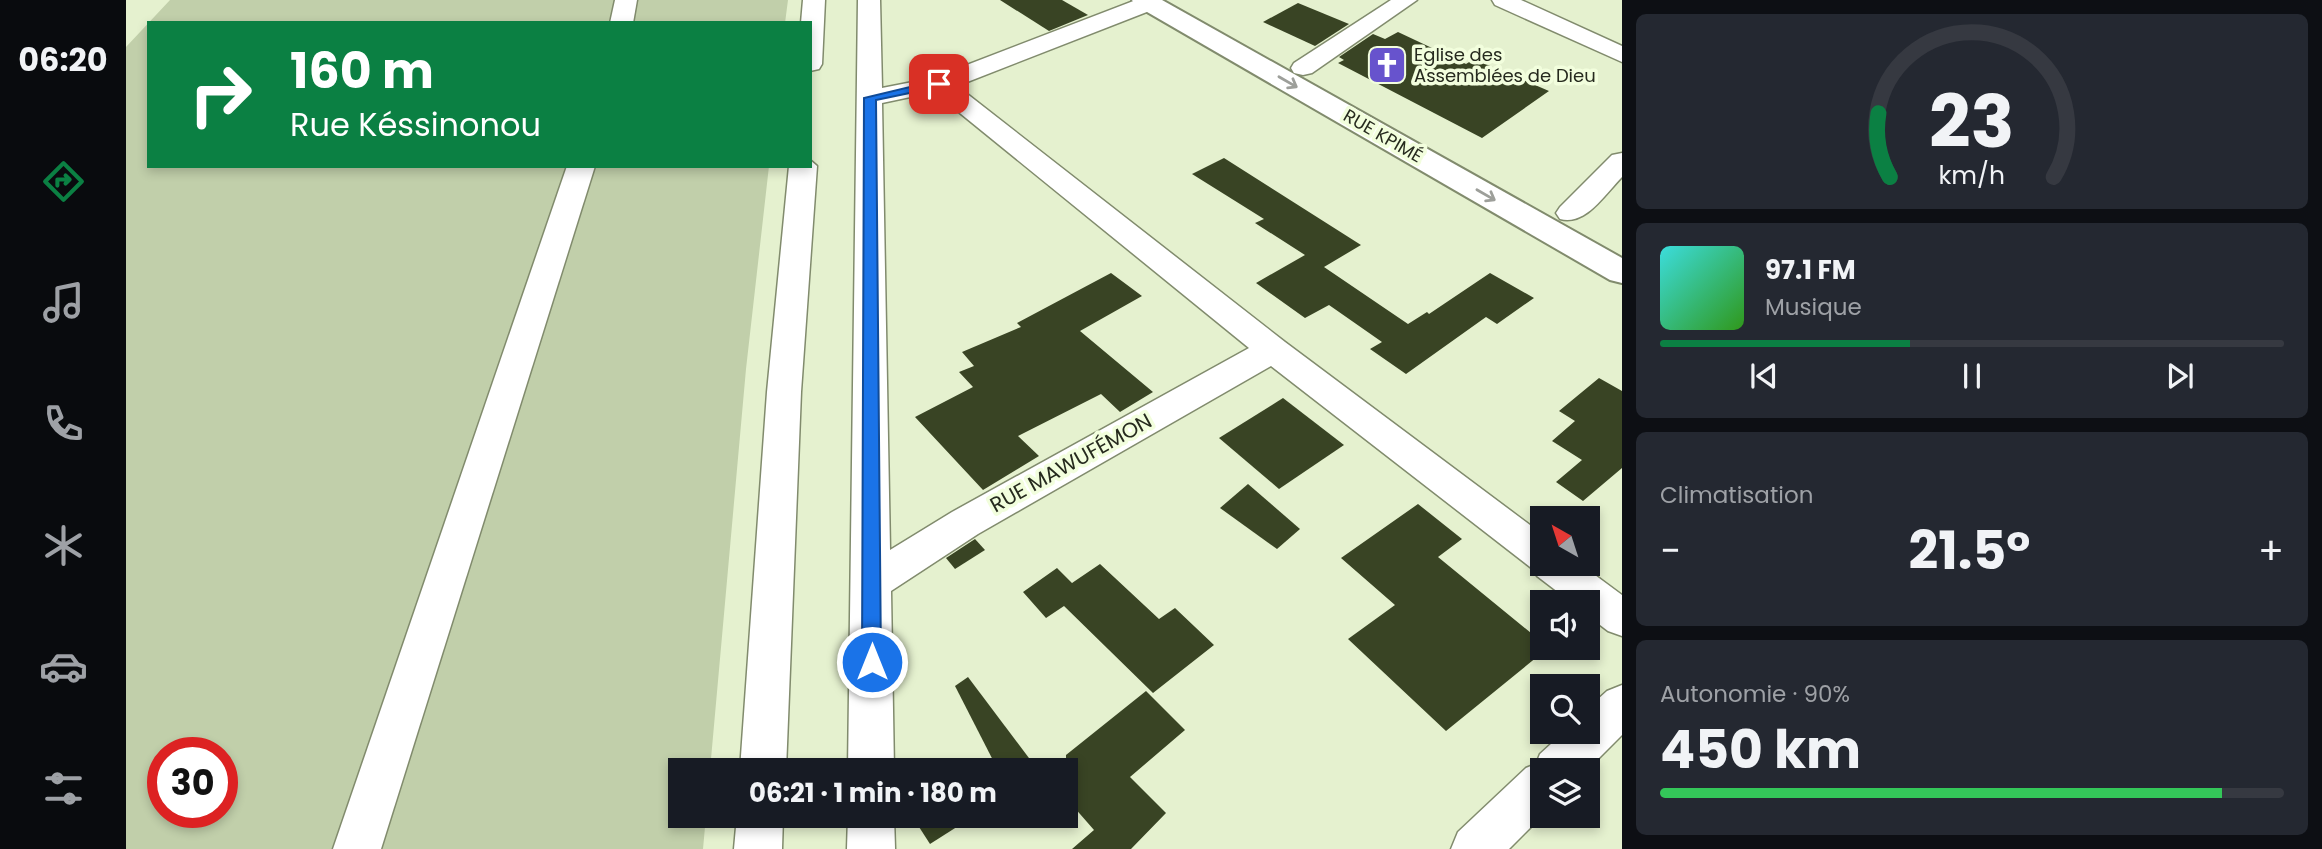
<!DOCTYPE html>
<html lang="fr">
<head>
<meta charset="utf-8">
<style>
	:root { --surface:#171b24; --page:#242831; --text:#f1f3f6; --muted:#9ea1a6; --line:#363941; --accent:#0b8043 }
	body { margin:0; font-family:Poppins,sans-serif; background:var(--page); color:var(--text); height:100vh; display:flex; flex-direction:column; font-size:26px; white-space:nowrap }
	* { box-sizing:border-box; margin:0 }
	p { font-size:23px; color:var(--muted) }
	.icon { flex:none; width:38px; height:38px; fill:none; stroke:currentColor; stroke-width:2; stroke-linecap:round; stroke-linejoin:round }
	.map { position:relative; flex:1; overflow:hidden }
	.sheet { display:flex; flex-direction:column; gap:14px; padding:14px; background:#0d0f14; width:700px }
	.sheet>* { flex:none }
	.banner { position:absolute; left:21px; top:21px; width:665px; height:147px; border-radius:0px; box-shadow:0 4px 10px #0003; background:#0b8043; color:#fff; overflow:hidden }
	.needle { width:46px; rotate:321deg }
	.controls { position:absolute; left:1404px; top:506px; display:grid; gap:14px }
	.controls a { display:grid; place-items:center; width:70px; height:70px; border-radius:0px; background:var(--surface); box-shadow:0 4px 10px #0003; font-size:35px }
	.speed { position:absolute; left:21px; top:737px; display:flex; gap:14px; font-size:35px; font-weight:700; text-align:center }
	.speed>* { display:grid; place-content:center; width:91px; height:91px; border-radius:50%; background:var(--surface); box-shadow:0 4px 10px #0003; line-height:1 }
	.speed .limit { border:10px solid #d22; background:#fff; color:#111 }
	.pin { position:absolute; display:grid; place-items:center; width:60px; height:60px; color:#fff; margin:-30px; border-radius:14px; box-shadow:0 4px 10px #0006 }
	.me { position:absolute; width:77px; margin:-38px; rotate:0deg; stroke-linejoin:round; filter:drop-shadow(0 0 5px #0008) }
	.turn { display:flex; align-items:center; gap:24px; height:147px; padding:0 28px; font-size:32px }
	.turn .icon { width:91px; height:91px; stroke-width:2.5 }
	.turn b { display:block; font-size:49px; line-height:60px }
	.big { font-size:52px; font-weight:700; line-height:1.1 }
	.sheet .card { flex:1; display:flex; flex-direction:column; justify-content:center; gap:10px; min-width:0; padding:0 24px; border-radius:10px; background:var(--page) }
	.sheet .dial { align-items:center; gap:0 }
	.dial svg { height:182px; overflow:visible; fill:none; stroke:var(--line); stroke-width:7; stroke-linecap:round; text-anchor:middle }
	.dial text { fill:var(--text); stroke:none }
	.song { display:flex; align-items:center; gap:21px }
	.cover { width:84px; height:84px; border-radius:10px; background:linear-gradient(135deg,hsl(180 70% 55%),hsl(110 70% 35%)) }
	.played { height:7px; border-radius:4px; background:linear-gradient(90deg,var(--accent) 40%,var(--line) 40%) }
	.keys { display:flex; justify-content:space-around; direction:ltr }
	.heat { display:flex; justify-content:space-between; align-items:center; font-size:38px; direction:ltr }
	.charge { height:10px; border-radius:5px; background:linear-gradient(90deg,#34c759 90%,var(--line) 0) }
	.trip { position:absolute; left:542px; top:758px; width:410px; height:70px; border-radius:0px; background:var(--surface); box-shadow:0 4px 10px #0003; font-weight:700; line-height:70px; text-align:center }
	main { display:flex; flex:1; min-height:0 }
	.tabs { display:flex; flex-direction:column; width:126px; justify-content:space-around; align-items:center; background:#090b0e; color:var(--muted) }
	.tabs .icon { width:49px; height:49px }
	.tabs .current { color:var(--accent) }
	.tabs b { font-size:32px; color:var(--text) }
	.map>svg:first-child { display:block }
</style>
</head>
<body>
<main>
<nav class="tabs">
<b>06:20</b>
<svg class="icon current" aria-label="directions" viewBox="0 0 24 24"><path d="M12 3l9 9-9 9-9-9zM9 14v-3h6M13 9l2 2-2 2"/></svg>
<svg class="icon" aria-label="music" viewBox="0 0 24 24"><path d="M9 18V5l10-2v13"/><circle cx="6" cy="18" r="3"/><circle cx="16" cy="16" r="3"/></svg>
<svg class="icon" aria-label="phone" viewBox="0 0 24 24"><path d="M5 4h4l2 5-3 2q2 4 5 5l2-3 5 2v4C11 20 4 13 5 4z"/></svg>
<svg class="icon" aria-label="climate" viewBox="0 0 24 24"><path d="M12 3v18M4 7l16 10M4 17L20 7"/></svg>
<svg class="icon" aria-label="car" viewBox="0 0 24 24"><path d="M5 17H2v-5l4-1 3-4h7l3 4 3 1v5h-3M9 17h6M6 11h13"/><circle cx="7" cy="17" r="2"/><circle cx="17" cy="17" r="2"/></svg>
<svg class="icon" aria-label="filters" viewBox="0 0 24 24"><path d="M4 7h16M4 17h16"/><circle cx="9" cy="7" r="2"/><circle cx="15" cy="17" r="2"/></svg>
</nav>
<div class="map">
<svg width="1496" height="849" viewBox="0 0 1496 849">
	<rect width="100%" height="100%" fill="#e5f1cf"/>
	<path fill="#c1cfaa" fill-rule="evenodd" d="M44 0H662L659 23H23V166H643L620 369 584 770H555V816H580L577 849H0V47ZM37 752H96V812H37Z"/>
	<g fill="#394424">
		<polygon points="874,0 936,0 962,15 923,31"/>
		<polygon points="1172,3 1223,24 1189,46 1137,22"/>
		<polygon points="1272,32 1340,64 1348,59 1423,91 1356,138 1212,63 1218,60 1213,57 1247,34 1259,39"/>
		<polygon points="1098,158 1235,245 1198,267 1282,324 1301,312 1303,314 1364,273 1408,298 1371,324 1360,317 1280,374 1244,349 1256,342 1203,305 1179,318 1130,283 1179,255 1129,223 1138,219 1066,174"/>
		<polygon points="985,273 1016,296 954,331 1027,392 994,412 975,394 892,436 913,456 857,490 789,417 847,387 833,372 848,366 836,352 895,327 891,323"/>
		<polygon points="1473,378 1496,391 1496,468 1457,501 1430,482 1456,460 1426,441 1449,421 1433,411"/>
		<polygon points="1157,398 1218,445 1153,489 1093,438"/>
		<polygon points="1122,484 1174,529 1151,549 1094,508"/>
		<polygon points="1292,504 1336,539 1312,557 1416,642 1416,648 1422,648 1320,731 1222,639 1269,605 1215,558"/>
		<polygon points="849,539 859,550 829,569 820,558"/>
		<polygon points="974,564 1033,619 1049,608 1088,645 1027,693 938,606 920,618 897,592 931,568 946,583"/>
		<polygon points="842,677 912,770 872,770 829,686"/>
		<polygon points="1020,691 1059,730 1004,777 1040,813 1005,849 946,849 968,830 940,798 940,755"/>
		<polygon points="786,816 848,816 804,844"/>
	</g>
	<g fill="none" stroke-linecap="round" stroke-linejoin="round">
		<g stroke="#818b6d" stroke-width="3">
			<g id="minor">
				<polygon points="489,0 511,0 507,23 484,23"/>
				<polygon points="677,0 699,0 696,64 693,69 684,71 684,23 675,23"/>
				<path d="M732 0H754L756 88 807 78 1010 0H1032L1034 3 1031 8 831 86 1159 342 1416 534V564H1454L1496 595V636L1482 631 1461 615V602H1445L1411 576 1408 570 1145 366 852 534 765 591 768 770H722ZM808 92 1123 348 826 512 764 550 756 103Z"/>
				<polygon points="1265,0 1291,0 1186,73 1177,75 1168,73 1165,68 1168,63"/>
				<polygon points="1366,0 1395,0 1496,46 1496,62 1369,5"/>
				<path d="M1496 153V177C1479 194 1460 226 1434 219L1430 213 1434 207 1486 155Z"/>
				<polygon points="684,160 691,166 675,392 660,770 614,770 641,392 663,166 684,166"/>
				<polygon points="441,166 469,166 255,849 207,849"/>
				<polygon points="1496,685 1496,735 1461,770 1416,770 1416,816 1383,849 1325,849 1332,832 1400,768 1410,764 1414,754 1438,732 1461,732 1461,709 1481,691"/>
				<polygon points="611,816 657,816 656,849 608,849"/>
				<polygon points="722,816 768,816 769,849 721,849"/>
			</g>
		</g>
		<g stroke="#818b6d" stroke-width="4">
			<polygon id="major" points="1006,0 1036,0 1496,258 1496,283 1484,280 1009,5"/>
		</g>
		<use href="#minor" fill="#fff" fill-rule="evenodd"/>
		<use href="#major" fill="#fff" fill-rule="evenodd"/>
	</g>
	<defs><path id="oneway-shaft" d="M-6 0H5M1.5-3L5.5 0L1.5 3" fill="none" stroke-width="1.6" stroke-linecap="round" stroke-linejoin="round" transform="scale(1.75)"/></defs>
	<g stroke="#9d9f9a">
		<use href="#oneway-shaft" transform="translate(1162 82) rotate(30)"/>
		<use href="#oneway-shaft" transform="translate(1360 195) rotate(30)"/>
	</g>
	<polygon fill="#1a73e8" stroke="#114b97" stroke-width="2" points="813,80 819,84 817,86 750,100 755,662 753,669 746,671 739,669 736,662 738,98"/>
	<defs>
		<g id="church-square" transform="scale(2.0125)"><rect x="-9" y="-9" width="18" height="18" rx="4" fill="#6753cd" stroke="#f2fedd"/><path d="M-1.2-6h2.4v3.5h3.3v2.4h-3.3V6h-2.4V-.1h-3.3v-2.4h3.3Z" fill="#fff"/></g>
	</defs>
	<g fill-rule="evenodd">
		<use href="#church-square" x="1261" y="65"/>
	</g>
	<g text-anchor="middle" stroke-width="7" stroke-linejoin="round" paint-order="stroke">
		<g font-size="18" fill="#262a1e" stroke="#f2fedd" text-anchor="start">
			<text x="1288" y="61">Eglise des<tspan x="1288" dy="21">Assemblées de Dieu</tspan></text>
		</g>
		<g font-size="18" fill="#262a1e" stroke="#f2fedd">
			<text transform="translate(1257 136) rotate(30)" y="6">RUE KPIMÉ</text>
		</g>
		<g font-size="21" fill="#262a1e" stroke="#f2fedd">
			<text transform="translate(945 463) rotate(-29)" y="7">RUE MAWUFÉMON</text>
		</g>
	</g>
</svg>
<div class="controls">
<a><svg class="needle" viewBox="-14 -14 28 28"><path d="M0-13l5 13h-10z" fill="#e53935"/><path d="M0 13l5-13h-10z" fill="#9ea1a6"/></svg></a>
<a><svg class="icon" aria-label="sound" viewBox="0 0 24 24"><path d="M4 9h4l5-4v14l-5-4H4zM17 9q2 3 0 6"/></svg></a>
<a><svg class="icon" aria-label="search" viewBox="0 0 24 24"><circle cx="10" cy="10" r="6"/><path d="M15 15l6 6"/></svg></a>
<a><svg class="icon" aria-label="layers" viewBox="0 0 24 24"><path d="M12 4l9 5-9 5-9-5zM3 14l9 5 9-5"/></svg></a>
</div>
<div class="speed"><div class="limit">30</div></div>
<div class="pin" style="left:813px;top:84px;background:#d93025"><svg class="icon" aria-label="arrive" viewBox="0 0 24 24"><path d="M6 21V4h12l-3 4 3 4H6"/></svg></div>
<svg class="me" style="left:746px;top:662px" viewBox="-20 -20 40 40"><circle r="17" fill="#1a73e8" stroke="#fff" stroke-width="3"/><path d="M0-11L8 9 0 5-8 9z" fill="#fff"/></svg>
<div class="trip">06:21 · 1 min · 180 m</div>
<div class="banner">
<div class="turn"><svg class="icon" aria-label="right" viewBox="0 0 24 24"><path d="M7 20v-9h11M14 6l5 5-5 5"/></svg><div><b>160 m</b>Rue Késsinonou</div></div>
</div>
</div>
<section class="sheet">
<div class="card dial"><svg viewBox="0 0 100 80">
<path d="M14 69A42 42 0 1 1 86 69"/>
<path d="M14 69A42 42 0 0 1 9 41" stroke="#0b8043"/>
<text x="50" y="56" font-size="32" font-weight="700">23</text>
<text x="50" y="72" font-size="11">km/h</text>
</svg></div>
<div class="card">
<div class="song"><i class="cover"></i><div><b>97.1 FM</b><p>Musique</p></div></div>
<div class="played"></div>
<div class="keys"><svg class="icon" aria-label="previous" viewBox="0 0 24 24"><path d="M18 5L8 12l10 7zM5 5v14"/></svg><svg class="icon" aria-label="pause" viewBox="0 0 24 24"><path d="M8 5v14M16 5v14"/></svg><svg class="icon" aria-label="next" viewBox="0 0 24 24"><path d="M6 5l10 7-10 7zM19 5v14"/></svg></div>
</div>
<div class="card"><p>Climatisation</p>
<div class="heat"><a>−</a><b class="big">21.5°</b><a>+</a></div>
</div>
<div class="card"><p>Autonomie · 90%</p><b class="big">450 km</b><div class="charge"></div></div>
</section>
</main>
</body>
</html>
